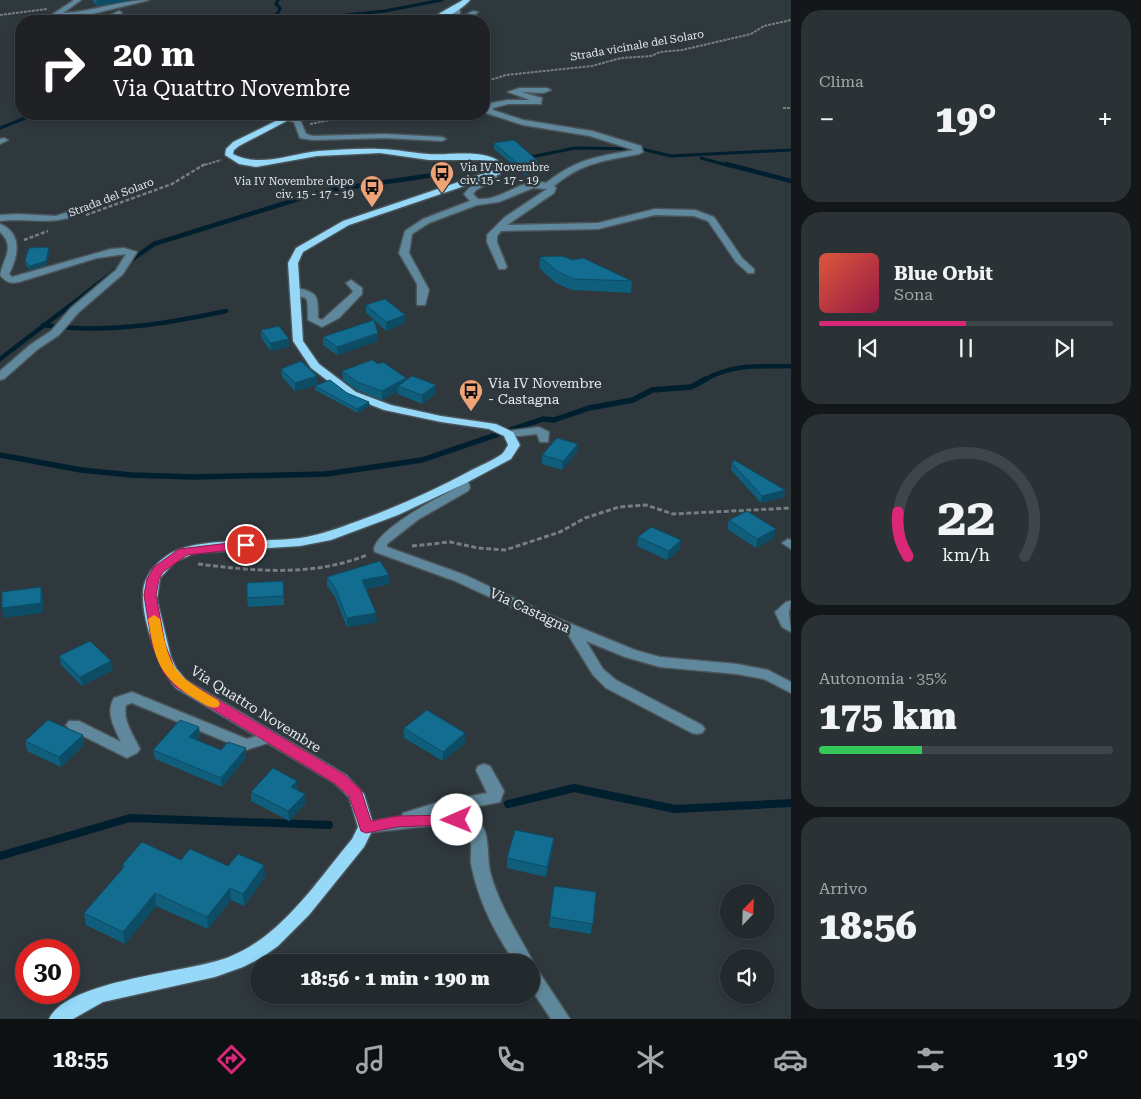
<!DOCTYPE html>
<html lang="it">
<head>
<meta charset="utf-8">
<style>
	:root { --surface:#222a2e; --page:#2a3236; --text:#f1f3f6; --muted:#a2a7aa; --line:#3f464a; --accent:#db2777 }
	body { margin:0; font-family:"Roboto Serif",serif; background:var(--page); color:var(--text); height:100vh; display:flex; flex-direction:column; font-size:19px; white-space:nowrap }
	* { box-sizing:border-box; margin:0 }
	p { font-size:16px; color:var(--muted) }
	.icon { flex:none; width:28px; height:28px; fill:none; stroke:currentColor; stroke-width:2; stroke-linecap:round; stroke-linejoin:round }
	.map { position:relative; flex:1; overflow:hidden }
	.side { display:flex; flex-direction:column; gap:10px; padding:10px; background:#131719; width:350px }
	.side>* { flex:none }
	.top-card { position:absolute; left:15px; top:15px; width:475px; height:105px; border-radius:20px; box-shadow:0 2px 8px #0003,0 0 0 1px var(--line); background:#202124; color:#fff; overflow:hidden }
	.needle { width:32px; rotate:23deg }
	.buttons { position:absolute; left:720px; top:884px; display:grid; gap:10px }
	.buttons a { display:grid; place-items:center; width:55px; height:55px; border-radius:50%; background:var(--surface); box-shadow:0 2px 8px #0003,0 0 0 1px var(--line); font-size:25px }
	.speed { position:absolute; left:15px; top:939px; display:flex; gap:10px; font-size:25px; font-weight:700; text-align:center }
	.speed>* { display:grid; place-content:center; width:65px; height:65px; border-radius:50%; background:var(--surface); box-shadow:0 2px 8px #0003,0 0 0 1px var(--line); line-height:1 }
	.speed .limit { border:8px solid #d22; background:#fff; color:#111 }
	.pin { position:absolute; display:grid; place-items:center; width:42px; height:42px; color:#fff; margin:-21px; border:2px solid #fff; border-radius:50%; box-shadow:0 1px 5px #0007 }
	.me { position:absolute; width:55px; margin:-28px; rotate:269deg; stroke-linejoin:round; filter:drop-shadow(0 0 4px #0008) }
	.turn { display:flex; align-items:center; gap:18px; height:105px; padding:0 15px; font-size:22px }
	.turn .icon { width:65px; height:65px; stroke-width:2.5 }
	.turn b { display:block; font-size:35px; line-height:42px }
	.big { font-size:38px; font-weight:800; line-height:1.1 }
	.side .widget { flex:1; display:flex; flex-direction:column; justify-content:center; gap:8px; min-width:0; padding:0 18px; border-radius:20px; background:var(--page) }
	.side .dial { align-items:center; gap:0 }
	.dial svg { height:130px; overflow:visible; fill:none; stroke:var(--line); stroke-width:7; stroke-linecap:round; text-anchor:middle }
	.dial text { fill:var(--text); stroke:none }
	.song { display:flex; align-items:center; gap:15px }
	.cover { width:60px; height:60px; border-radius:8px; background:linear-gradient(135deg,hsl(10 70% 55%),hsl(340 70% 35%)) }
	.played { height:5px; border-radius:2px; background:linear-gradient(90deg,var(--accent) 50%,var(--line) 50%) }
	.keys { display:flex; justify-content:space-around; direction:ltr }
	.heat { display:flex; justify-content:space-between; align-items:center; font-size:28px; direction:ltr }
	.charge { height:8px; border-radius:4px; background:linear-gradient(90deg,#34c759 35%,var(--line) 0) }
	.trip { position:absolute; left:250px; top:954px; width:290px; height:50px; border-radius:25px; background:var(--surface); box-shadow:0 2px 8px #0003,0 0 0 1px var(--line); font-weight:800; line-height:50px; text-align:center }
	.tabs { display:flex; height:80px; justify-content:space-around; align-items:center; background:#0e1112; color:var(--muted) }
	.tabs .icon { width:35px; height:35px }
	.tabs .active { color:var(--accent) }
	.tabs b { font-size:22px; color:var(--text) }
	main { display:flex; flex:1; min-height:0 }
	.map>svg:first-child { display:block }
</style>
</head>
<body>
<main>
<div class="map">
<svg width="791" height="1019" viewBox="0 0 791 1019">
	<rect width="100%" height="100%" fill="#2e383d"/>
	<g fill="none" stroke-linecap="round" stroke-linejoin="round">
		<g stroke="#001f2e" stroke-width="3">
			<polyline points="266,21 278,13 280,8 276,4 278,0"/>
			<polyline points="288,21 385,11 442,0"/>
			<polyline points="0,128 35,114"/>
			<polyline points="531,157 575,148 642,149 671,156 791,150"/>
			<polyline points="701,158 730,166"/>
		</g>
		<g stroke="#001f2e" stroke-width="4.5">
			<polyline points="726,164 791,181"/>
			<polyline points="127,263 154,244 324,191 447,173"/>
			<path d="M43 325C105 334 165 324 226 311"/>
			<polyline points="0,359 119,268"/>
			<path d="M704 380C735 363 757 367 791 366"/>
		</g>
		<polyline stroke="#001f2e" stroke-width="5.5" points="0,455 81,470 131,475 194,477 326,474 422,460 543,419 554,420 589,408 633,400 652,390 691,387 706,379"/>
		<g stroke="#001f2e" stroke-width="8">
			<polyline points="508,804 574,788 675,809 791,803"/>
			<polyline points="0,856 130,818 329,825"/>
		</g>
		<g stroke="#4b5459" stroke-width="3">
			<g id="minor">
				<path d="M74 0H81L63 13C92 12 120 0 149 0L84 16H53V14Z"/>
				<path d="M453 7H457L460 10V18L473 11 478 12C470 19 462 25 452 19Z"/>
				<polygon points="119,11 122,13 118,16 160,16 163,18 162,21 107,20 104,18"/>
				<path d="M520 88H547L551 90 543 93 521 92 542 98 541 104H508L493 108V110L523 120 592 131 641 146 643 152 639 154C604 161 583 162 554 186L556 188 554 193 507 225 598 223 655 209 695 210 714 217 742 258 754 269V273H748L736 262 708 221 694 216 655 215 598 229 501 231 497 236V242L507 267 505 269H499L487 242V235L505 217 547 189 533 188 499 202 477 205 429 223 412 234 409 253 429 290 425 305H417V284L399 253 405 231 423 219 470 201 464 194C470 185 479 182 489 178L491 171H497V179L476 190 473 194 478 199C502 201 522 177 546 183 578 158 596 157 634 150L590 136 523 125 486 113V104L508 100H530L508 92Z"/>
				<polygon points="286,116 300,119 306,134 313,136 385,134 442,137 446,139 442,141 385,138 313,140 300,138 294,122 286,120"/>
				<polygon points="4,138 8,140 0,144 0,139"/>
				<path d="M74 210 77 211V215C52 226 26 217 0 221V215L18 214 56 216Z"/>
				<path d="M0 224C23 233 18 257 9 274L12 277 111 249 124 248 137 252 123 274 79 312 59 335 38 349 4 379 0 380V371L30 345 51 331 71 308 116 270 126 254 97 258 19 282C10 284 6 282 0 275 3 259 16 247 0 232Z"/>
				<path d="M351 280 362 288V294L339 318 322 327 308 320C308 286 307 305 289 290L294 287C318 293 318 294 318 318L322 320 352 293 353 291 346 283Z"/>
				<polygon points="539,427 549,432 548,442 540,442 537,434 509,437 503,434 509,431"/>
				<path d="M462 476 468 480 470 488 468 491 419 519 387 544V547L465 575 552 616 635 650 660 657 737 664 768 670 791 682V693L764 679 737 674 660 667 625 657 586 641 603 669 616 680 702 725 705 729 702 733 697 734 692 733 606 688 593 675 567 633 455 581 375 552 374 549C377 529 439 497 458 487L456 480Z"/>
				<polygon points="788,539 791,540 791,549 782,543"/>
				<polygon points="791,601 789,613 791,632 782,627 775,612 786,602"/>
				<path d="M132 692 247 739 269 732 274 733 277 737 274 741 246 750 132 703 126 705C122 720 134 736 140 749L137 753 127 758 69 729 66 725 69 721H79L121 742C115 729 105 713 114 698Z"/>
				<path d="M484 764 490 766 504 791 500 802 443 813C454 814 472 814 480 823 491 835 486 859 491 875 500 907 518 933 533 962L531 965V962H515C495 934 477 898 471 863 470 853 474 838 466 829L436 825 366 833 360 831 358 827 360 823 402 816 403 813 439 802 487 793 476 770 478 766Z"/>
				<polygon points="531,966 537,969 570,1019 551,1019 531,989"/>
			</g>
		</g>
		<g stroke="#4b5459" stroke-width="3">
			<g id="major">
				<path d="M463 0H470C464 8 441 22 433 21L440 13Z"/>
				<path d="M290 114H300L239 146 234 150 233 154C260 168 290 154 318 151 338 150 359 148 379 149 396 149 412 153 428 154 452 156 487 147 505 166L500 174 349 225 303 252 298 263 303 341 319 364 356 392 391 405 441 416 496 424 513 432 520 445 511 459 466 483 398 515 331 540 300 546 195 553 175 562 160 578 157 599 171 657 176 668 186 680 346 775 364 794 374 827 364 847 309 915 278 946 261 958 243 967 215 977 103 1002 73 1019H49C68 979 189 973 229 957 282 936 317 881 352 839L358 827 349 797 334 783 176 688C158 667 138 612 144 585 148 571 160 559 173 552 203 537 265 543 300 538 320 535 339 528 358 521 396 507 433 491 468 472 479 466 492 461 502 454 504 452 506 448 508 445L504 436 489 429 441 422 384 410 348 396 311 368 293 341 288 263 296 248 343 221 494 170 496 167 480 160H429L380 153 317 156 256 167 239 164 225 155 226 149 233 142Z"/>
			</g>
		</g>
		<g stroke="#767e82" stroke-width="2" stroke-dasharray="3 1" stroke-linecap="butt">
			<polyline points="0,15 47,9"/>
			<polyline points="484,82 506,75 592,66 621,58 651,56 660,52 682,50 751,34 764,26 791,20"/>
			<polyline points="783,108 791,108"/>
			<polyline points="310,124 356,115 388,114"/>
			<polyline points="201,166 221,160"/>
		</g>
		<g stroke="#767e82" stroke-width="2.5" stroke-dasharray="4 2" stroke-linecap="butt">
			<polyline points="86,215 172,184 205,164"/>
			<polyline points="24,240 48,231"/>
		</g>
		<g stroke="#767e82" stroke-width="3" stroke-dasharray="5 2.5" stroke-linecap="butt">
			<polyline points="412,546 450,542 478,548 505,550 560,532 585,518 619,507 646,505 673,514 791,508"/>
			<path d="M198 564C256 571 312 577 367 555"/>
		</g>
		<use href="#minor" fill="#60889c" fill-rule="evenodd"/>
		<use href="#major" fill="#95d8f8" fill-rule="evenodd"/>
	</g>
	<g fill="#0f5e7c">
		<polygon points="92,0 133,0 97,6"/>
		<polygon points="494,143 538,166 526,176 494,149"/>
		<polygon points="50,251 46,265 30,270 26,265 25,261"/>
		<polygon points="540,257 632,281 631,293 572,290 556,283 539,268"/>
		<polygon points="366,305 405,323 386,331 374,320 378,333 378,341 337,355 323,345 323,337 374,320 366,313"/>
		<polygon points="261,330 289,339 289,347 271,351 261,338"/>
		<polygon points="378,364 406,380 436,393 422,404 398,394 398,391 382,400 357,390 343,380 342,371"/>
		<polygon points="281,369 317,376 317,385 295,391 282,377"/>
		<polygon points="315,386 347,393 370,406 358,413 315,390"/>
		<polygon points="577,452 562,470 542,464 542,455"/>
		<polygon points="732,463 785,490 784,497 761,503 731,470"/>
		<polygon points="729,520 774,538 756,548 727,529"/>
		<polygon points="638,537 680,549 667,560 637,546"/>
		<polygon points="327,577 389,584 366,589 377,622 347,627 335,597 327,586"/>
		<polygon points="283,581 284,605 248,607 247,598"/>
		<polygon points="59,656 113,670 82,686 61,665"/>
		<polygon points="199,727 200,737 197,740 221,750 246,748 246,758 222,787 155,759 153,750"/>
		<polygon points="404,728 465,733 465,743 443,761 404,738"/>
		<polygon points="25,741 84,745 61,767 27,751"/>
		<polygon points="298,791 305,794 305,804 289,821 251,801 251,792"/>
		<polygon points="553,848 546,877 507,868 507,858"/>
		<polygon points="181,860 228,866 264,865 265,877 244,906 231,900 208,929 156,906 125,944 86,925 84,913 123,869 122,865"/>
		<polygon points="596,892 591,934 549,927 550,917"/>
	</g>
	<g fill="#0d4c65">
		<polygon points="99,0 133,0 97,6 96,1"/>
		<polygon points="538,161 538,166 526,176 526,171"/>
		<polygon points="49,247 50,251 46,265 30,270 30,266"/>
		<polygon points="405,315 405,323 386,331 386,322"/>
		<polygon points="378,333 378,341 337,355 337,347"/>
		<polygon points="289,339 289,347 271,351 270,343"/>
		<polygon points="317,376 317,385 295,391 295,383"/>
		<polygon points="406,378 406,386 398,386 398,391 382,400 382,391"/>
		<polygon points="436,385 436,393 422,404 422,395"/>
		<polygon points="369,402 370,406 358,413 357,409"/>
		<polygon points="578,444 577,452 562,470 563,461"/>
		<polygon points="785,490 784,497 761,503 762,496"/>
		<polygon points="776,529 774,538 756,548 757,539"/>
		<polygon points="681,540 680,549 667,560 669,551"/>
		<polygon points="389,575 389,584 363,589 362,580"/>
		<polygon points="41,587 43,596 43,613 4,618 2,608"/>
		<polygon points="376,613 377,622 347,627 347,618"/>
		<polygon points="111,661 113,670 82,686 80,677"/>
		<polygon points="199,727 200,737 191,747 189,737"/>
		<polygon points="465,733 465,743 443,761 443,752"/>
		<polygon points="83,735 84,745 61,767 59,757"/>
		<polygon points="246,748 246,758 222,787 221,778"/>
		<polygon points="297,781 298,791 291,787"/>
		<polygon points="305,794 305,804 289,821 288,811"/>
		<polygon points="554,838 553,848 546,877 547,867"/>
		<polygon points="264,865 265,877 244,906 243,894"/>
		<polygon points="230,888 231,900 208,929 207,917"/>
		<polygon points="155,893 156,906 125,944 123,932"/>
	</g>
	<g fill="#126d90" stroke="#0d4c65">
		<polygon points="514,140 538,161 526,171 494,143"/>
		<polygon points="49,247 46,261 30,266 25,261 29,248"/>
		<polygon points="561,256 573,260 583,258 632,281 573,279 557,271 540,257"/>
		<polygon points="385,299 405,315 386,322 366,305"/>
		<polygon points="374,320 378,333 337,347 323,337"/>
		<polygon points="279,326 289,339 270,343 261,330"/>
		<polygon points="372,360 378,364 383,362 406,378 382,391 357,382 342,371"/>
		<polygon points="301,361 317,376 295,383 281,369"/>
		<polygon points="412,376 436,385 422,395 398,386"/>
		<polygon points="330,380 347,393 369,402 357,409 315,386"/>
		<polygon points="557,438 578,444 563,461 542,455"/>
		<polygon points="734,460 785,490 762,496 732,463"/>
		<polygon points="747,511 776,529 757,539 729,520"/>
		<polygon points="651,527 681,540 669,551 638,537"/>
		<polygon points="380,561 389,575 362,580 376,613 347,618 335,588 327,577"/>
		<polygon points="283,581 284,596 247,598 247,583"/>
		<polygon points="41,587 41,603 2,608 2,592"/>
		<polygon points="90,641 111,661 80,677 59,656"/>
		<polygon points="427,710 465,733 443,752 404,728"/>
		<polygon points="48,720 83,735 59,757 25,741"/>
		<polygon points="180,720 199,727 189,737 221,750 228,742 246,748 221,778 153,750"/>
		<polygon points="273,768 297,781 291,787 305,794 288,811 251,792"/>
		<polygon points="515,830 554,838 547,867 507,858"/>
		<polygon points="142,842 181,860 190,849 228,866 238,854 264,865 243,894 230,888 207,917 155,893 123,932 84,913 125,866 122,865"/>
		<polygon points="554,886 596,892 593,924 550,917"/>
	</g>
	<polygon fill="#db2777" stroke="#8e194d" points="246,541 250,542 250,548 187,555 163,572 159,579 156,595 165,644 175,670 185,680 345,775 361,790 371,821 397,816 457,815 462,816 464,820 462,824 397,827 366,833 361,831 349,796 334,783 176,687 163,672 152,644 144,595 147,579 154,567 179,549"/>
	<path fill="#f59e0b" d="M154 615 160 619C170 671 174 674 218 700L220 704 218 707C210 709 204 704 197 700 159 677 155 661 148 619Z"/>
	<defs>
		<g id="bus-pin" transform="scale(1.25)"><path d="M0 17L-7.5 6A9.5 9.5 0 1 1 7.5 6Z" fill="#efa377" stroke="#2e383d"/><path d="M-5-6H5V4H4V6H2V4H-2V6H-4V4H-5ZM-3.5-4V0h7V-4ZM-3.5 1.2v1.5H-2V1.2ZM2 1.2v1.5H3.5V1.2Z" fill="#111"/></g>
	</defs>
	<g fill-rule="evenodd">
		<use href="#bus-pin" x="442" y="173"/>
		<use href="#bus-pin" x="372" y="187"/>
		<use href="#bus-pin" x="471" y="391"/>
	</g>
	<g text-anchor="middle" stroke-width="5" stroke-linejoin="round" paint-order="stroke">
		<g font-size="11" fill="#e4eaed" stroke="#2e383d">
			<text transform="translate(637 45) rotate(-10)" y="4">Strada vicinale del Solaro</text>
			<text transform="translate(111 197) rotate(-21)" y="4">Strada del Solaro</text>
		</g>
		<g font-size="11" fill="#e4eaed" stroke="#2e383d" text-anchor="start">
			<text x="460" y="171">Via IV Novembre<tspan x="460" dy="13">civ. 15 - 17 - 19</tspan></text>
			<text x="354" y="185" text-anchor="end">Via IV Novembre dopo<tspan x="354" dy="13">civ. 15 - 17 - 19</tspan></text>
		</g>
		<g font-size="14" fill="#e4eaed" stroke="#2e383d" text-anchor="start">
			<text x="488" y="388">Via IV Novembre<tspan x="488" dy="16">- Castagna</tspan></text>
		</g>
		<g font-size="14" fill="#e4eaed" stroke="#2e383d">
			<text transform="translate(530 610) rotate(25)" y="5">Via Castagna</text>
			<text transform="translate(256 709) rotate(32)" y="5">Via Quattro Novembre</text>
		</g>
	</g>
</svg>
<div class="buttons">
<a><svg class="needle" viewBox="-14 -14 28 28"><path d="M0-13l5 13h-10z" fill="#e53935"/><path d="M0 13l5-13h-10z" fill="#a2a7aa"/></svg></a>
<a><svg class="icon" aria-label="sound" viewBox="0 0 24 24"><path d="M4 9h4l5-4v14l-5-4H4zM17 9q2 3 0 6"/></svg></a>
</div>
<div class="speed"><div class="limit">30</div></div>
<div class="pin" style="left:246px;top:545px;background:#d93025"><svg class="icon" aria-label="arrive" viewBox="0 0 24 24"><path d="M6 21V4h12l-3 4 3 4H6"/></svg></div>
<svg class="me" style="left:457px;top:820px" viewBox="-20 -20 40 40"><circle r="19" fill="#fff"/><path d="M0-13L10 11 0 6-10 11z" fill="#db2777"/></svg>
<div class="trip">18:56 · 1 min · 190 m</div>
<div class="top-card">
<div class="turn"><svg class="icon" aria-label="right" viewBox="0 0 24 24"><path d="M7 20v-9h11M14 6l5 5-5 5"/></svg><div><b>20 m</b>Via Quattro Novembre</div></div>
</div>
</div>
<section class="side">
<div class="widget"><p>Clima</p>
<div class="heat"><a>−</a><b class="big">19°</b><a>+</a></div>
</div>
<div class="widget">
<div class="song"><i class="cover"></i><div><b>Blue Orbit</b><p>Sona</p></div></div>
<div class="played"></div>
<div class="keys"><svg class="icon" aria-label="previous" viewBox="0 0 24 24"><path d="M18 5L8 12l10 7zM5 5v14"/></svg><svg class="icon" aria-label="pause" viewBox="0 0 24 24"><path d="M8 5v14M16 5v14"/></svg><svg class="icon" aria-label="next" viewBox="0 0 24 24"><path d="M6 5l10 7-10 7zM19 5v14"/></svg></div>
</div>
<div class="widget dial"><svg viewBox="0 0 100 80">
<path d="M14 69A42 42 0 1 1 86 69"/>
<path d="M14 69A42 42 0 0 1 8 42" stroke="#db2777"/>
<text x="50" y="56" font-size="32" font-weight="700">22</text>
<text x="50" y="72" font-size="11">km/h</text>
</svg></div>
<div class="widget"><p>Autonomia · 35%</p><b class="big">175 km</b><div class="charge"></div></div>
<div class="widget"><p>Arrivo</p><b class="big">18:56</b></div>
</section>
</main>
<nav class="tabs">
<b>18:55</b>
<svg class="icon active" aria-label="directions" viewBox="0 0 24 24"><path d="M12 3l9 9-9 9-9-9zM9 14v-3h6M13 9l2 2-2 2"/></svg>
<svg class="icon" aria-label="music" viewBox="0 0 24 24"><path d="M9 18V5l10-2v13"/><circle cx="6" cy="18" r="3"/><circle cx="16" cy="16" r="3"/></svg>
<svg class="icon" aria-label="phone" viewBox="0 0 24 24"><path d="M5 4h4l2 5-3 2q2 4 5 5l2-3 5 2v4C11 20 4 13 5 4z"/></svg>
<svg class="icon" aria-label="climate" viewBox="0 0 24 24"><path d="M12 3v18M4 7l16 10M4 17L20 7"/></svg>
<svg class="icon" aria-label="car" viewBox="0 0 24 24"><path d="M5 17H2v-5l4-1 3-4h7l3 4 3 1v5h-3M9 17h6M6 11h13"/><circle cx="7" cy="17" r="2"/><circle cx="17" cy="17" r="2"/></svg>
<svg class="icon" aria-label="filters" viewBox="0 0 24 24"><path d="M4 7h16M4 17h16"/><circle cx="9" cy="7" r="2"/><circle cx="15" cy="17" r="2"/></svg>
<b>19°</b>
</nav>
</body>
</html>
